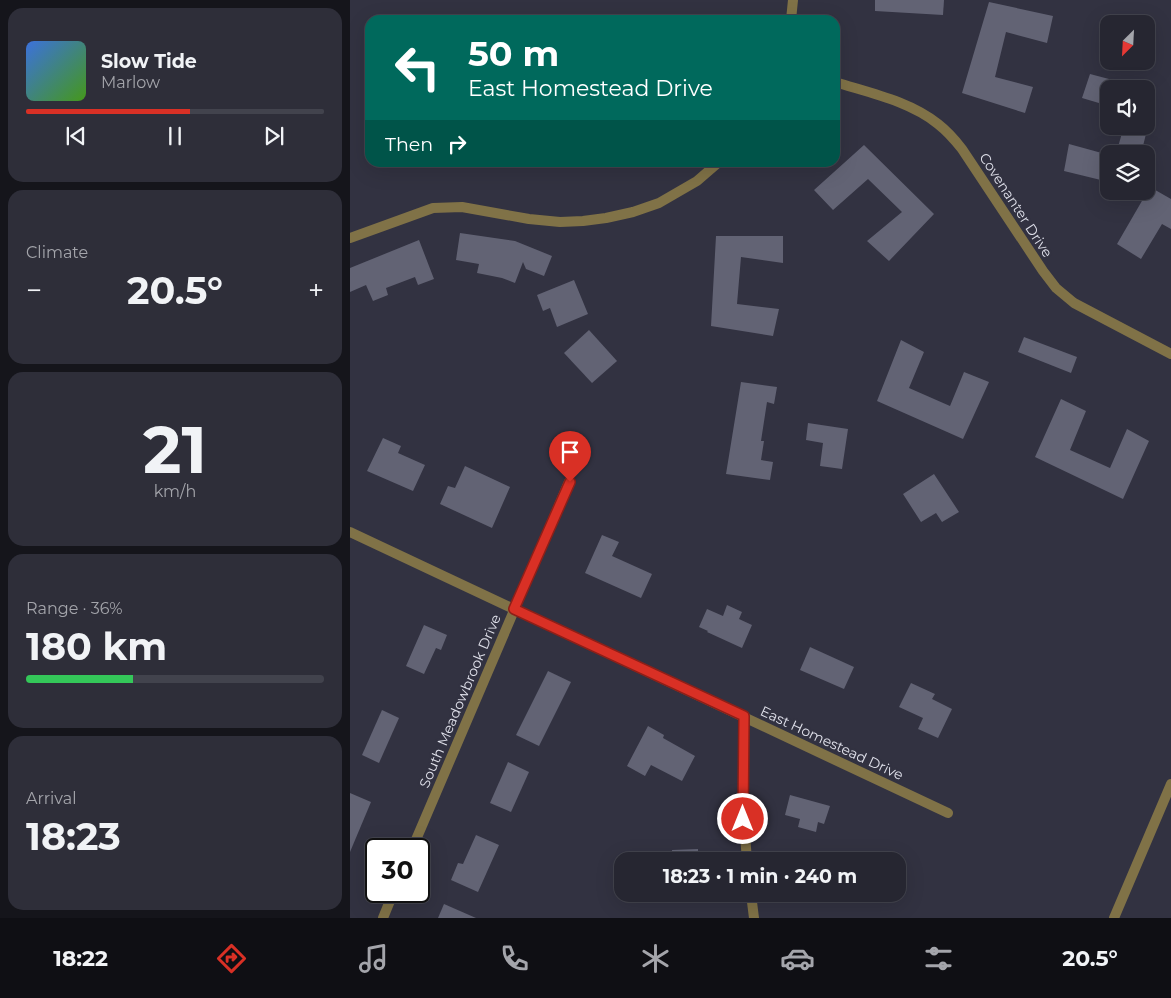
<!DOCTYPE html>
<html lang="en">
<head>
<meta charset="utf-8">
<style>
	:root { --surface:#262631; --page:#2e2e39; --text:#f1f3f6; --muted:#a4a5ab; --line:#42434d; --accent:#d93025 }
	body { margin:0; font-family:Montserrat,sans-serif; background:var(--page); color:var(--text); height:100vh; display:flex; flex-direction:column; font-size:19px; white-space:nowrap }
	* { box-sizing:border-box; margin:0 }
	p { font-size:16px; color:var(--muted) }
	.icon { flex:none; width:28px; height:28px; fill:none; stroke:currentColor; stroke-width:2; stroke-linecap:round; stroke-linejoin:round }
	.map { position:relative; flex:1; overflow:hidden }
	.side { display:flex; flex-direction:column; gap:8px; padding:8px; background:#15151b; width:350px }
	.side>* { flex:none }
	.banner { position:absolute; left:15px; top:15px; width:475px; height:152px; border-radius:15px; box-shadow:0 5px 20px #0002,0 0 0 1px var(--line); background:#00695c; color:#fff; overflow:hidden }
	.needle { width:32px; rotate:204deg }
	.fabs { position:absolute; left:750px; top:15px; display:grid; gap:10px }
	.fabs a { display:grid; place-items:center; width:55px; height:55px; border-radius:10px; background:var(--surface); box-shadow:0 5px 20px #0002,0 0 0 1px var(--line); font-size:25px }
	.speed { position:absolute; left:15px; top:838px; display:flex; gap:10px; font-size:25px; font-weight:700; text-align:center }
	.speed>* { display:grid; place-content:center; width:65px; height:65px; border-radius:50%; background:var(--surface); box-shadow:0 5px 20px #0002,0 0 0 1px var(--line); line-height:1 }
	.speed .limit { border:2px solid #111; border-radius:8px; background:#fff; color:#111 }
	.pin { position:absolute; display:grid; place-items:center; width:42px; height:42px; color:#fff; margin:-51px -21px; border-radius:50% 50% 50% 0; rotate:-45deg; box-shadow:0 0 5px #0007 }
	.pin .icon { rotate:45deg }
	.me { position:absolute; width:55px; margin:-28px; rotate:0deg; stroke-linejoin:round; filter:drop-shadow(0 0 4px #0008) }
	.turn { display:flex; align-items:center; gap:18px; height:105px; padding:0 20px; font-size:22px }
	.turn .icon { width:65px; height:65px; stroke-width:2.5 }
	.turn b { display:block; font-size:35px; line-height:42px }
	.then { display:flex; align-items:center; height:48px; padding:0 20px; background:#0003; gap:10px; font-size:19px }
	.big { font-size:38px; font-weight:700; line-height:1.1 }
	.side .tile { flex:1; display:flex; flex-direction:column; justify-content:center; gap:8px; min-width:0; padding:0 18px; border-radius:15px; background:var(--page) }
	.side .dial { align-items:center; gap:0 }
	.dial b { font-size:65px; line-height:1 }
	.song { display:flex; align-items:center; gap:15px }
	.cover { width:60px; height:60px; border-radius:8px; background:linear-gradient(135deg,hsl(220 70% 55%),hsl(100 70% 35%)) }
	.played { height:5px; border-radius:2px; background:linear-gradient(90deg,var(--accent) 55%,var(--line) 55%) }
	.keys { display:flex; justify-content:space-around; direction:ltr }
	.heat { display:flex; justify-content:space-between; align-items:center; font-size:28px; direction:ltr }
	.charge { height:8px; border-radius:4px; background:linear-gradient(90deg,#34c759 36%,var(--line) 0) }
	.trip { position:absolute; left:264px; top:852px; width:292px; height:50px; border-radius:15px; background:var(--surface); box-shadow:0 5px 20px #0002,0 0 0 1px var(--line); font-weight:700; line-height:50px; text-align:center }
	.menu { display:flex; height:80px; justify-content:space-around; align-items:center; background:#0f0f14; color:var(--muted) }
	.menu .icon { width:35px; height:35px }
	.menu .selected { color:var(--accent) }
	.menu b { font-size:22px; color:var(--text) }
	main { display:flex; flex:1; min-height:0 }
	.map>svg:first-child { display:block }
</style>
</head>
<body>
<main>
<section class="side">
<div class="tile">
<div class="song"><i class="cover"></i><div><b>Slow Tide</b><p>Marlow</p></div></div>
<div class="played"></div>
<div class="keys"><svg class="icon" aria-label="previous" viewBox="0 0 24 24"><path d="M18 5L8 12l10 7zM5 5v14"/></svg><svg class="icon" aria-label="pause" viewBox="0 0 24 24"><path d="M8 5v14M16 5v14"/></svg><svg class="icon" aria-label="next" viewBox="0 0 24 24"><path d="M6 5l10 7-10 7zM19 5v14"/></svg></div>
</div>
<div class="tile"><p>Climate</p>
<div class="heat"><a>−</a><b class="big">20.5°</b><a>+</a></div>
</div>
<div class="tile dial"><b>21</b><p>km/h</p></div>
<div class="tile"><p>Range · 36%</p><b class="big">180 km</b><div class="charge"></div></div>
<div class="tile"><p>Arrival</p><b class="big">18:23</b></div>
</section>
<div class="map">
<svg width="821" height="918" viewBox="0 0 821 918">
	<rect width="100%" height="100%" fill="#323241"/>
	<g fill="#626374">
		<polygon points="525,0 594,0 593,15 525,11"/>
		<polygon points="639,2 703,16 697,43 656,32 645,77 683,87 675,113 612,93"/>
		<polygon points="740,74 759,79 759,106 732,98"/>
		<polygon points="774,126 798,126 791,154 766,154"/>
		<polygon points="719,144 759,155 759,182 714,171"/>
		<polygon points="514,145 584,214 539,261 517,241 552,212 518,179 483,210 464,190"/>
		<polygon points="800,187 821,199 821,229 812,224 791,259 767,244"/>
		<polygon points="110,233 165,241 202,256 194,276 176,269 173,262 165,283 152,278 127,273 129,264 106,260"/>
		<polygon points="366,236 433,236 433,263 391,257 387,304 429,309 423,336 361,326"/>
		<polygon points="69,240 84,279 68,285 65,277 36,288 38,295 23,301 16,285 0,292 0,268"/>
		<polygon points="224,280 238,314 207,327 200,308 193,311 187,295"/>
		<polygon points="239,330 267,361 242,383 214,353"/>
		<polygon points="674,337 727,357 721,373 668,352"/>
		<polygon points="551,340 574,352 559,388 600,406 614,372 639,382 613,439 527,401"/>
		<polygon points="391,382 427,387 424,404 417,402 411,441 414,441 411,460 423,462 420,480 376,474"/>
		<polygon points="711,399 736,411 720,450 760,468 777,429 799,441 773,499 685,457"/>
		<polygon points="458,423 498,429 492,469 470,466 473,443 456,440"/>
		<polygon points="33,438 51,446 48,453 75,465 63,491 17,471"/>
		<polygon points="115,466 160,487 142,528 90,504 98,486 105,488"/>
		<polygon points="584,474 609,512 592,522 586,513 571,522 553,494"/>
		<polygon points="252,535 269,542 262,556 302,574 291,598 235,573"/>
		<polygon points="377,605 392,612 389,619 402,625 392,648 357,632 358,631 349,627 357,609 373,616"/>
		<polygon points="74,625 97,635 91,650 86,648 74,674 56,666"/>
		<polygon points="460,647 504,667 494,689 450,670"/>
		<polygon points="198,671 221,682 189,746 166,735"/>
		<polygon points="561,683 585,694 582,699 602,709 588,738 568,729 573,718 549,707"/>
		<polygon points="32,710 49,718 29,763 12,755"/>
		<polygon points="298,726 314,735 313,738 345,756 332,781 301,765 295,776 277,766"/>
		<polygon points="158,762 179,772 161,812 140,803"/>
		<polygon points="0,793 21,802 0,852"/>
		<polygon points="440,795 480,806 474,824 468,822 466,832 448,827 450,819 435,815"/>
		<polygon points="126,835 149,845 128,892 101,880 108,863 113,864"/>
		<polygon points="348,849 348,861 323,861 322,850"/>
		<polygon points="94,904 126,918 88,918"/>
	</g>
	<g fill="none" stroke-linecap="round" stroke-linejoin="round">
		<g stroke="#807247" stroke-width="10">
			<polyline points="441,20 443,0"/>
			<path d="M485 82C520 93 559 101 588 124 597 131 605 140 612 149L693 271 706 288 724 303 821 354"/>
			<polyline points="0,238 83,208 112,207 179,219 210,222 233,221 256,218 283,212 309,203 347,181 369,162"/>
			<polyline points="0,532 598,813"/>
			<polyline points="394,716 393,808 397,861"/>
			<polyline points="62,849 219,482"/>
			<polyline points="401,894 404,918"/>
			<polyline points="33,918 44,891"/>
		</g>
		<polyline stroke="#807247" stroke-width="10" points="764,918 821,784"/>
	</g>
	<g fill="none" stroke-linecap="round" stroke-linejoin="round">
		<g stroke="#8d1f18" stroke-width="12">
			<polyline id="route" points="220,482 164,609 394,716 393,819"/>
		</g>
		<use href="#route" stroke="#d93025" stroke-width="9"/>
	</g>
	<g text-anchor="middle" stroke-width="4.5" stroke-linejoin="round" paint-order="stroke">
		<g font-size="14" fill="#e0e1eb" stroke="#323241">
			<text transform="translate(666 205) rotate(57)" y="5">Covenanter Drive</text>
			<text transform="translate(110 701) rotate(-67)" y="5">South Meadowbrook Drive</text>
			<text transform="translate(482 743) rotate(25)" y="5">East Homestead Drive</text>
		</g>
	</g>
</svg>
<div class="fabs">
<a><svg class="needle" viewBox="-14 -14 28 28"><path d="M0-13l5 13h-10z" fill="#e53935"/><path d="M0 13l5-13h-10z" fill="#a4a5ab"/></svg></a>
<a><svg class="icon" aria-label="sound" viewBox="0 0 24 24"><path d="M4 9h4l5-4v14l-5-4H4zM17 9q2 3 0 6"/></svg></a>
<a><svg class="icon" aria-label="layers" viewBox="0 0 24 24"><path d="M12 4l9 5-9 5-9-5zM3 14l9 5 9-5"/></svg></a>
</div>
<div class="speed"><div class="limit">30</div></div>
<div class="pin" style="left:220px;top:482px;background:#d93025"><svg class="icon" aria-label="arrive" viewBox="0 0 24 24"><path d="M6 21V4h12l-3 4 3 4H6"/></svg></div>
<svg class="me" style="left:393px;top:819px" viewBox="-20 -20 40 40"><circle r="17" fill="#d93025" stroke="#fff" stroke-width="3"/><path d="M0-11L8 9 0 5-8 9z" fill="#fff"/></svg>
<div class="trip">18:23 · 1 min · 240 m</div>
<div class="banner">
<div class="turn"><svg class="icon" aria-label="left" viewBox="0 0 24 24"><path d="M17 20v-9H6M10 6l-5 5 5 5"/></svg><div><b>50 m</b>East Homestead Drive</div></div>
<div class="then">Then<svg class="icon" aria-label="right" viewBox="0 0 24 24"><path d="M7 20v-9h11M14 6l5 5-5 5"/></svg></div>
</div>
</div>
</main>
<nav class="menu">
<b>18:22</b>
<svg class="icon selected" aria-label="directions" viewBox="0 0 24 24"><path d="M12 3l9 9-9 9-9-9zM9 14v-3h6M13 9l2 2-2 2"/></svg>
<svg class="icon" aria-label="music" viewBox="0 0 24 24"><path d="M9 18V5l10-2v13"/><circle cx="6" cy="18" r="3"/><circle cx="16" cy="16" r="3"/></svg>
<svg class="icon" aria-label="phone" viewBox="0 0 24 24"><path d="M5 4h4l2 5-3 2q2 4 5 5l2-3 5 2v4C11 20 4 13 5 4z"/></svg>
<svg class="icon" aria-label="climate" viewBox="0 0 24 24"><path d="M12 3v18M4 7l16 10M4 17L20 7"/></svg>
<svg class="icon" aria-label="car" viewBox="0 0 24 24"><path d="M5 17H2v-5l4-1 3-4h7l3 4 3 1v5h-3M9 17h6M6 11h13"/><circle cx="7" cy="17" r="2"/><circle cx="17" cy="17" r="2"/></svg>
<svg class="icon" aria-label="filters" viewBox="0 0 24 24"><path d="M4 7h16M4 17h16"/><circle cx="9" cy="7" r="2"/><circle cx="15" cy="17" r="2"/></svg>
<b>20.5°</b>
</nav>
</body>
</html>
